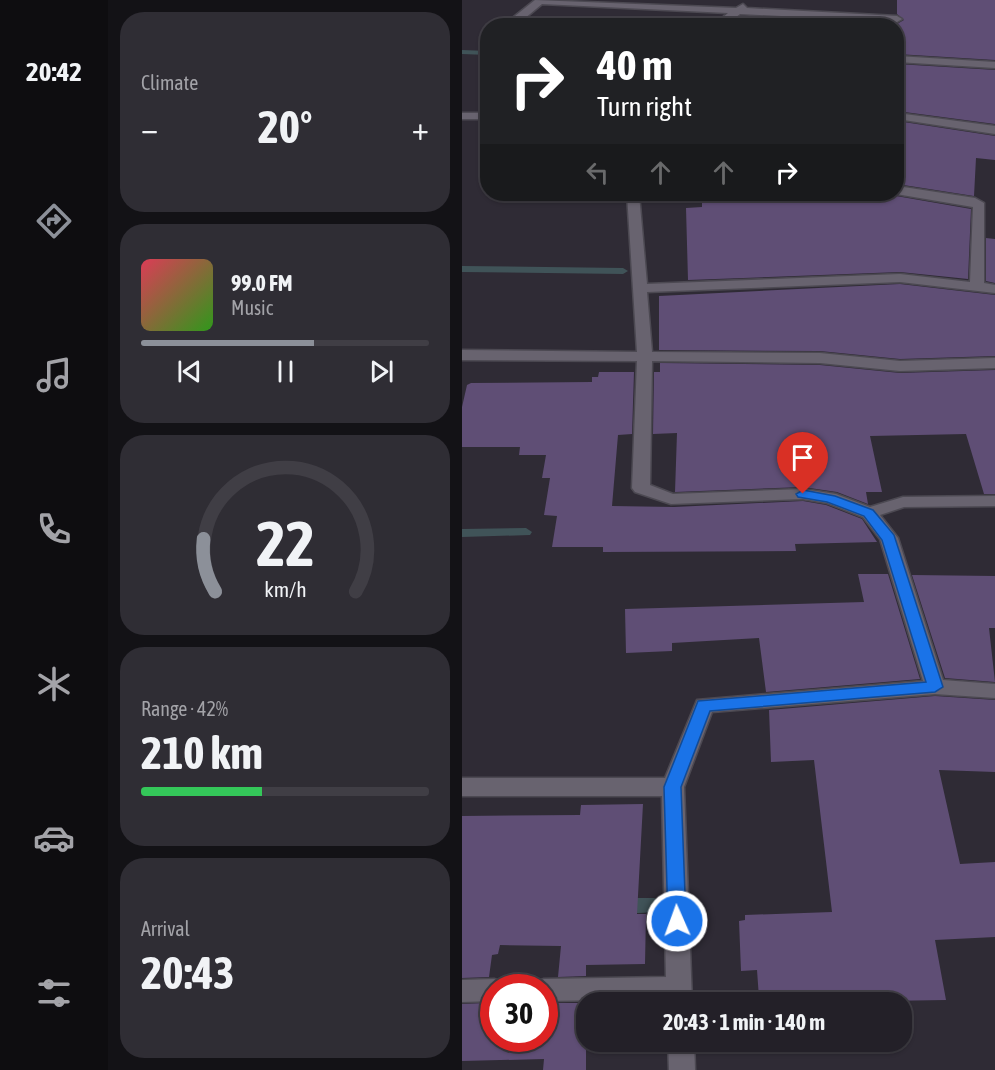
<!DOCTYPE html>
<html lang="en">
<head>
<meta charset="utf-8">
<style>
	:root { --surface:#232028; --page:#2f2d34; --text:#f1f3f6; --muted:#a3a3a8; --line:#403e45; --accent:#8c9099 }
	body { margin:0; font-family:"Asap Condensed",sans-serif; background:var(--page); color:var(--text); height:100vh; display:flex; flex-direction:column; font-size:22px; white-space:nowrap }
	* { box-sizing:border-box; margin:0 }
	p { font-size:20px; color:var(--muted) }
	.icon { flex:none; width:33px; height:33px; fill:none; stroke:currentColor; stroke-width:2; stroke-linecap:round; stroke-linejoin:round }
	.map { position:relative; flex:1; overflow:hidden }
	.drawer { display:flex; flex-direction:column; gap:12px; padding:12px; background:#131216; width:354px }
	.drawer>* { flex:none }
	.guide { position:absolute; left:18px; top:18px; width:424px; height:183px; border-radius:24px; box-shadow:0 2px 4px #0004,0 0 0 2px var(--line); background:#202124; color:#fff; overflow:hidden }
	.speed { position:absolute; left:18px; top:974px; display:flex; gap:12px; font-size:30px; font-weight:700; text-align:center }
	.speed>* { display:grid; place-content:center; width:78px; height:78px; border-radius:50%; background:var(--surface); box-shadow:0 2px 4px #0004,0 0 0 2px var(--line); line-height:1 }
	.speed .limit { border:9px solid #d22; background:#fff; color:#111 }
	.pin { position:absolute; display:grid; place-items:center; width:51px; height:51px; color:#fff; margin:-62px -26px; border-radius:50% 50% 50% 0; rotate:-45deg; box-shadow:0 0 6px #0007 }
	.pin .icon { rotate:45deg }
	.me { position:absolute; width:66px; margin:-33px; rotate:358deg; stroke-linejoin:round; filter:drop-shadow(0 0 4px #0008) }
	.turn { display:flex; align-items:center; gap:21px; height:126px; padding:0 18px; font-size:27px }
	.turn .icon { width:78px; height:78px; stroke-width:2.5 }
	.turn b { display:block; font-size:42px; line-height:51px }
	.lanes { display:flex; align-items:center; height:57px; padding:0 18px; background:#0003; justify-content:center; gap:30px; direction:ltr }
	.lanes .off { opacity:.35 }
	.big { font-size:45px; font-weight:700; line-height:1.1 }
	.drawer .widget { flex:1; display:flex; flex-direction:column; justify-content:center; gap:9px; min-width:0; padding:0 21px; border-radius:24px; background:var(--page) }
	.drawer .dial { align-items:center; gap:0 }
	.dial svg { height:156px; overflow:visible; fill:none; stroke:var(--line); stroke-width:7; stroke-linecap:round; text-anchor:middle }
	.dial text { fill:var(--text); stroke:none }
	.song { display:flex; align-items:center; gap:18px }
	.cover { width:72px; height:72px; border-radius:9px; background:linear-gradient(135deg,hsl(350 70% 55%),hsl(110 70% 35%)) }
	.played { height:6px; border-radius:3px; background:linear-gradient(90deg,var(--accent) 60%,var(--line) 60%) }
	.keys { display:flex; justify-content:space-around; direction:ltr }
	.heat { display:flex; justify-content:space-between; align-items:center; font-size:33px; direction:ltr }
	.charge { height:9px; border-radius:4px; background:linear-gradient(90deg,#34c759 42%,var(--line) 0) }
	.trip { position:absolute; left:114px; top:992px; width:336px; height:60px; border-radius:24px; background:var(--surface); box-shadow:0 2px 4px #0004,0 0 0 2px var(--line); font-weight:700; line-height:60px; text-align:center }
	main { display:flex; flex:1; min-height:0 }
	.tabs { display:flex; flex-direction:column; width:108px; justify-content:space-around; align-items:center; background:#0e0d10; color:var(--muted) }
	.tabs .icon { width:42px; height:42px }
	.tabs .active { color:var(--accent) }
	.tabs b { font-size:27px; color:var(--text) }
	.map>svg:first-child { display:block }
</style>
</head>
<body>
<main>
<nav class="tabs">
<b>20:42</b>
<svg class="icon active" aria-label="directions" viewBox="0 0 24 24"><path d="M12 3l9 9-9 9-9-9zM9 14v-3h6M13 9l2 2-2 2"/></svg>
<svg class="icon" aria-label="music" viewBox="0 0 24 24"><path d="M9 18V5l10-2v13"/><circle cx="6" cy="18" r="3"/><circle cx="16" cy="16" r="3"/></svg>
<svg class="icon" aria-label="phone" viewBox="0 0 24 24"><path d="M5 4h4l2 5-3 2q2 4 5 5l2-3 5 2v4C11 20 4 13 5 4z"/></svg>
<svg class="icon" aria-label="climate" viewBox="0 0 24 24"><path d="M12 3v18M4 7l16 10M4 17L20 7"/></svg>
<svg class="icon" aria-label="car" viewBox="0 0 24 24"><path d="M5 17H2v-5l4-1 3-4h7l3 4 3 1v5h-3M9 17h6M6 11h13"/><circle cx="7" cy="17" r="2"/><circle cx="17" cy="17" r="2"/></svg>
<svg class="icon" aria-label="filters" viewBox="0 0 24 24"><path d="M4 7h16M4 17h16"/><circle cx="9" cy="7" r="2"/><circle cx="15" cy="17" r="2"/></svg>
</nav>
<section class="drawer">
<div class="widget"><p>Climate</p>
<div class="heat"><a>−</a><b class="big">20°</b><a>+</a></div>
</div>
<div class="widget">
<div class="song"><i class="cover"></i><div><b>99.0 FM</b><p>Music</p></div></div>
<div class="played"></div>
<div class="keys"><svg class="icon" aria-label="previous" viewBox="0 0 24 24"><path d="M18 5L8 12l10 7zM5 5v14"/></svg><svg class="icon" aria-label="pause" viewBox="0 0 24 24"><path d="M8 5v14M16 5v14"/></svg><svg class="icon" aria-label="next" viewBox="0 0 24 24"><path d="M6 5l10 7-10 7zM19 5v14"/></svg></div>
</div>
<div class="widget dial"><svg viewBox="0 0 100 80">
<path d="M14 69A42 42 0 1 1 86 69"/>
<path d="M14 69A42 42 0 0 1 8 42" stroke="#8c9099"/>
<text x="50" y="56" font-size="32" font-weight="700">22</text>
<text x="50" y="72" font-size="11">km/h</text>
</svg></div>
<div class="widget"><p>Range · 42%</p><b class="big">210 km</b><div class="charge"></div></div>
<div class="widget"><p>Arrival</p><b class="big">20:43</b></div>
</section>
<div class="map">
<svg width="533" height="1070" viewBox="0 0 533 1070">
	<rect width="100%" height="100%" fill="#2f2b35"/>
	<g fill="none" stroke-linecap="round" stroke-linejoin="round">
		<g fill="#405358" fill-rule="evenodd">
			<polygon points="0,50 26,51 26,55 0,54"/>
			<polygon points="0,266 161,268 166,271 161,274 0,272"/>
			<polygon points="64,528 70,532 68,535 0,537 0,529"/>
			<path d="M160 898H192L198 900 200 905 198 910C186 914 166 914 154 910L152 905 154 900Z"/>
		</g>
	</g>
	<g fill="#5f4e75">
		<polygon points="435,0 533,0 533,60 435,54 435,24 442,20 435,14"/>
		<polygon points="435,64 533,70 533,124 435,111"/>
		<polygon points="435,121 533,136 533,160 514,158 512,196 435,184"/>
		<polygon points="240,194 432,194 434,196 509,209 506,279 438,272 226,280 224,208 240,207"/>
		<polygon points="524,238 533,239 533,283 524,281"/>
		<polygon points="438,284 533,295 533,356 438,359 358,351 197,350 197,296"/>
		<polygon points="198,363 358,365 438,373 533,370 533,494 522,494 504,434 408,436 420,492 404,492 406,504 375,492 341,487 213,492 215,433 191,434 192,372 198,372"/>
		<polygon points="137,372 172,372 170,434 156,435 150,506 212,507 341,501 364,505 400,519 415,542 333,544 334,551 141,552 141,547 90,547 95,516 82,515 88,478 80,478 84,455 57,455 58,447 0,447 0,407 5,385 9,383 130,382 130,377 136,377"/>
		<polygon points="396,574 426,574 458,679 304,692 297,638 210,643 210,651 164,653 163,609 402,602"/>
		<polygon points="450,575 533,576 533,628 527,628 533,682 483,678"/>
		<polygon points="473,696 533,700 533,772 477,770 498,864 533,862 533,937 473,940 484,1000 358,1002 357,995 297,998 295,970 279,971 277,921 283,920 283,915 370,912 352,760 309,762 307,710"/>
		<polygon points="181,804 175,914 184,914 183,964 124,965 124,976 96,977 99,946 38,945 36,954 30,955 27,977 0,978 0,816 118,815 119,805"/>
		<polygon points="24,1003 23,1020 32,1020 32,1038 82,1038 82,1020 85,1020 86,1009 92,1009 93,1003 124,1003 124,1070 81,1070 82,1059 0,1061 0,1004"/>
	</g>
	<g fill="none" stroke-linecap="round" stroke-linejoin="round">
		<g stroke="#4c4952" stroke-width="3">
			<g id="minor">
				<polygon points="73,0 274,8 281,4 285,8 435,16 440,19 435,22 278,14 263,26 251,26 266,13 80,4 56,24 48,24 48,20"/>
				<polygon points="435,56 533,62 533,68 435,62"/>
				<rect x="0" y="113" width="26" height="6"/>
				<polygon points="435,113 533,126 533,134 435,119"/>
				<polygon points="435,186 513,198 522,203 522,283 533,285 533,293 438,282 185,292 190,352 358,353 438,361 533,358 533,368 438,371 358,363 190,361 188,485 211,494 341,489 374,494 408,507 441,497 533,496 533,506 442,507 418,515 436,538 481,680 533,684 533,698 473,694 250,712 222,787 230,1002 204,1002 204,999 82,1001 82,987 71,987 73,982 82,979 204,977 200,796 0,796 0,778 203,778 235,700 461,681 418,539 401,517 365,503 341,499 209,504 173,492 170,488 175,361 0,360 0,350 175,352 165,194 177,194 185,284 438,274 508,282 511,207 434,194"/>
				<polygon points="32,979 41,982 43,987 32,987 32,1001 0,1002 0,980"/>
				<polygon points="206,1041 232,1041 233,1070 207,1070"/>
			</g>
		</g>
		<use href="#minor" fill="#68636f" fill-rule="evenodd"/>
	</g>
	<polygon fill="#1a73e8" stroke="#114b97" stroke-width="1.5" points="341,490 373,496 411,510 432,535 481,687 473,692 248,711 219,787 224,921 221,926 215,929 208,926 206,921 202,787 236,701 464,682 420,540 402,516 365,502 336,497 334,494"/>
</svg>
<div class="speed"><div class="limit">30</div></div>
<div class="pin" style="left:341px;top:494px;background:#d93025"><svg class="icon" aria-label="arrive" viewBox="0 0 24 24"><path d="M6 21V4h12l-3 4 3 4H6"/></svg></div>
<svg class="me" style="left:215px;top:921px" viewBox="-20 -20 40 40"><circle r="17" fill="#1a73e8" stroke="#fff" stroke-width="3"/><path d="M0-11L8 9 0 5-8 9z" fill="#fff"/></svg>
<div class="trip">20:43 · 1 min · 140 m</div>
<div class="guide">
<div class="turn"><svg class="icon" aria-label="right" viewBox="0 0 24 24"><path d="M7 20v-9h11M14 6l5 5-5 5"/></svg><div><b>40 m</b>Turn right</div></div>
<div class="lanes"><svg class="icon off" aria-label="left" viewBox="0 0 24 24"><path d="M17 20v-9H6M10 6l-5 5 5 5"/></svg><svg class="icon off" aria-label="ahead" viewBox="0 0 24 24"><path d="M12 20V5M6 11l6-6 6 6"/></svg><svg class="icon off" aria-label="ahead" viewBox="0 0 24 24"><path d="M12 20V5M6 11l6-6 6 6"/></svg><svg class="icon" aria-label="right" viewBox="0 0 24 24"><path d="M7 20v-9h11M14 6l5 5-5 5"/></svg></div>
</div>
</div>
</main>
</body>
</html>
